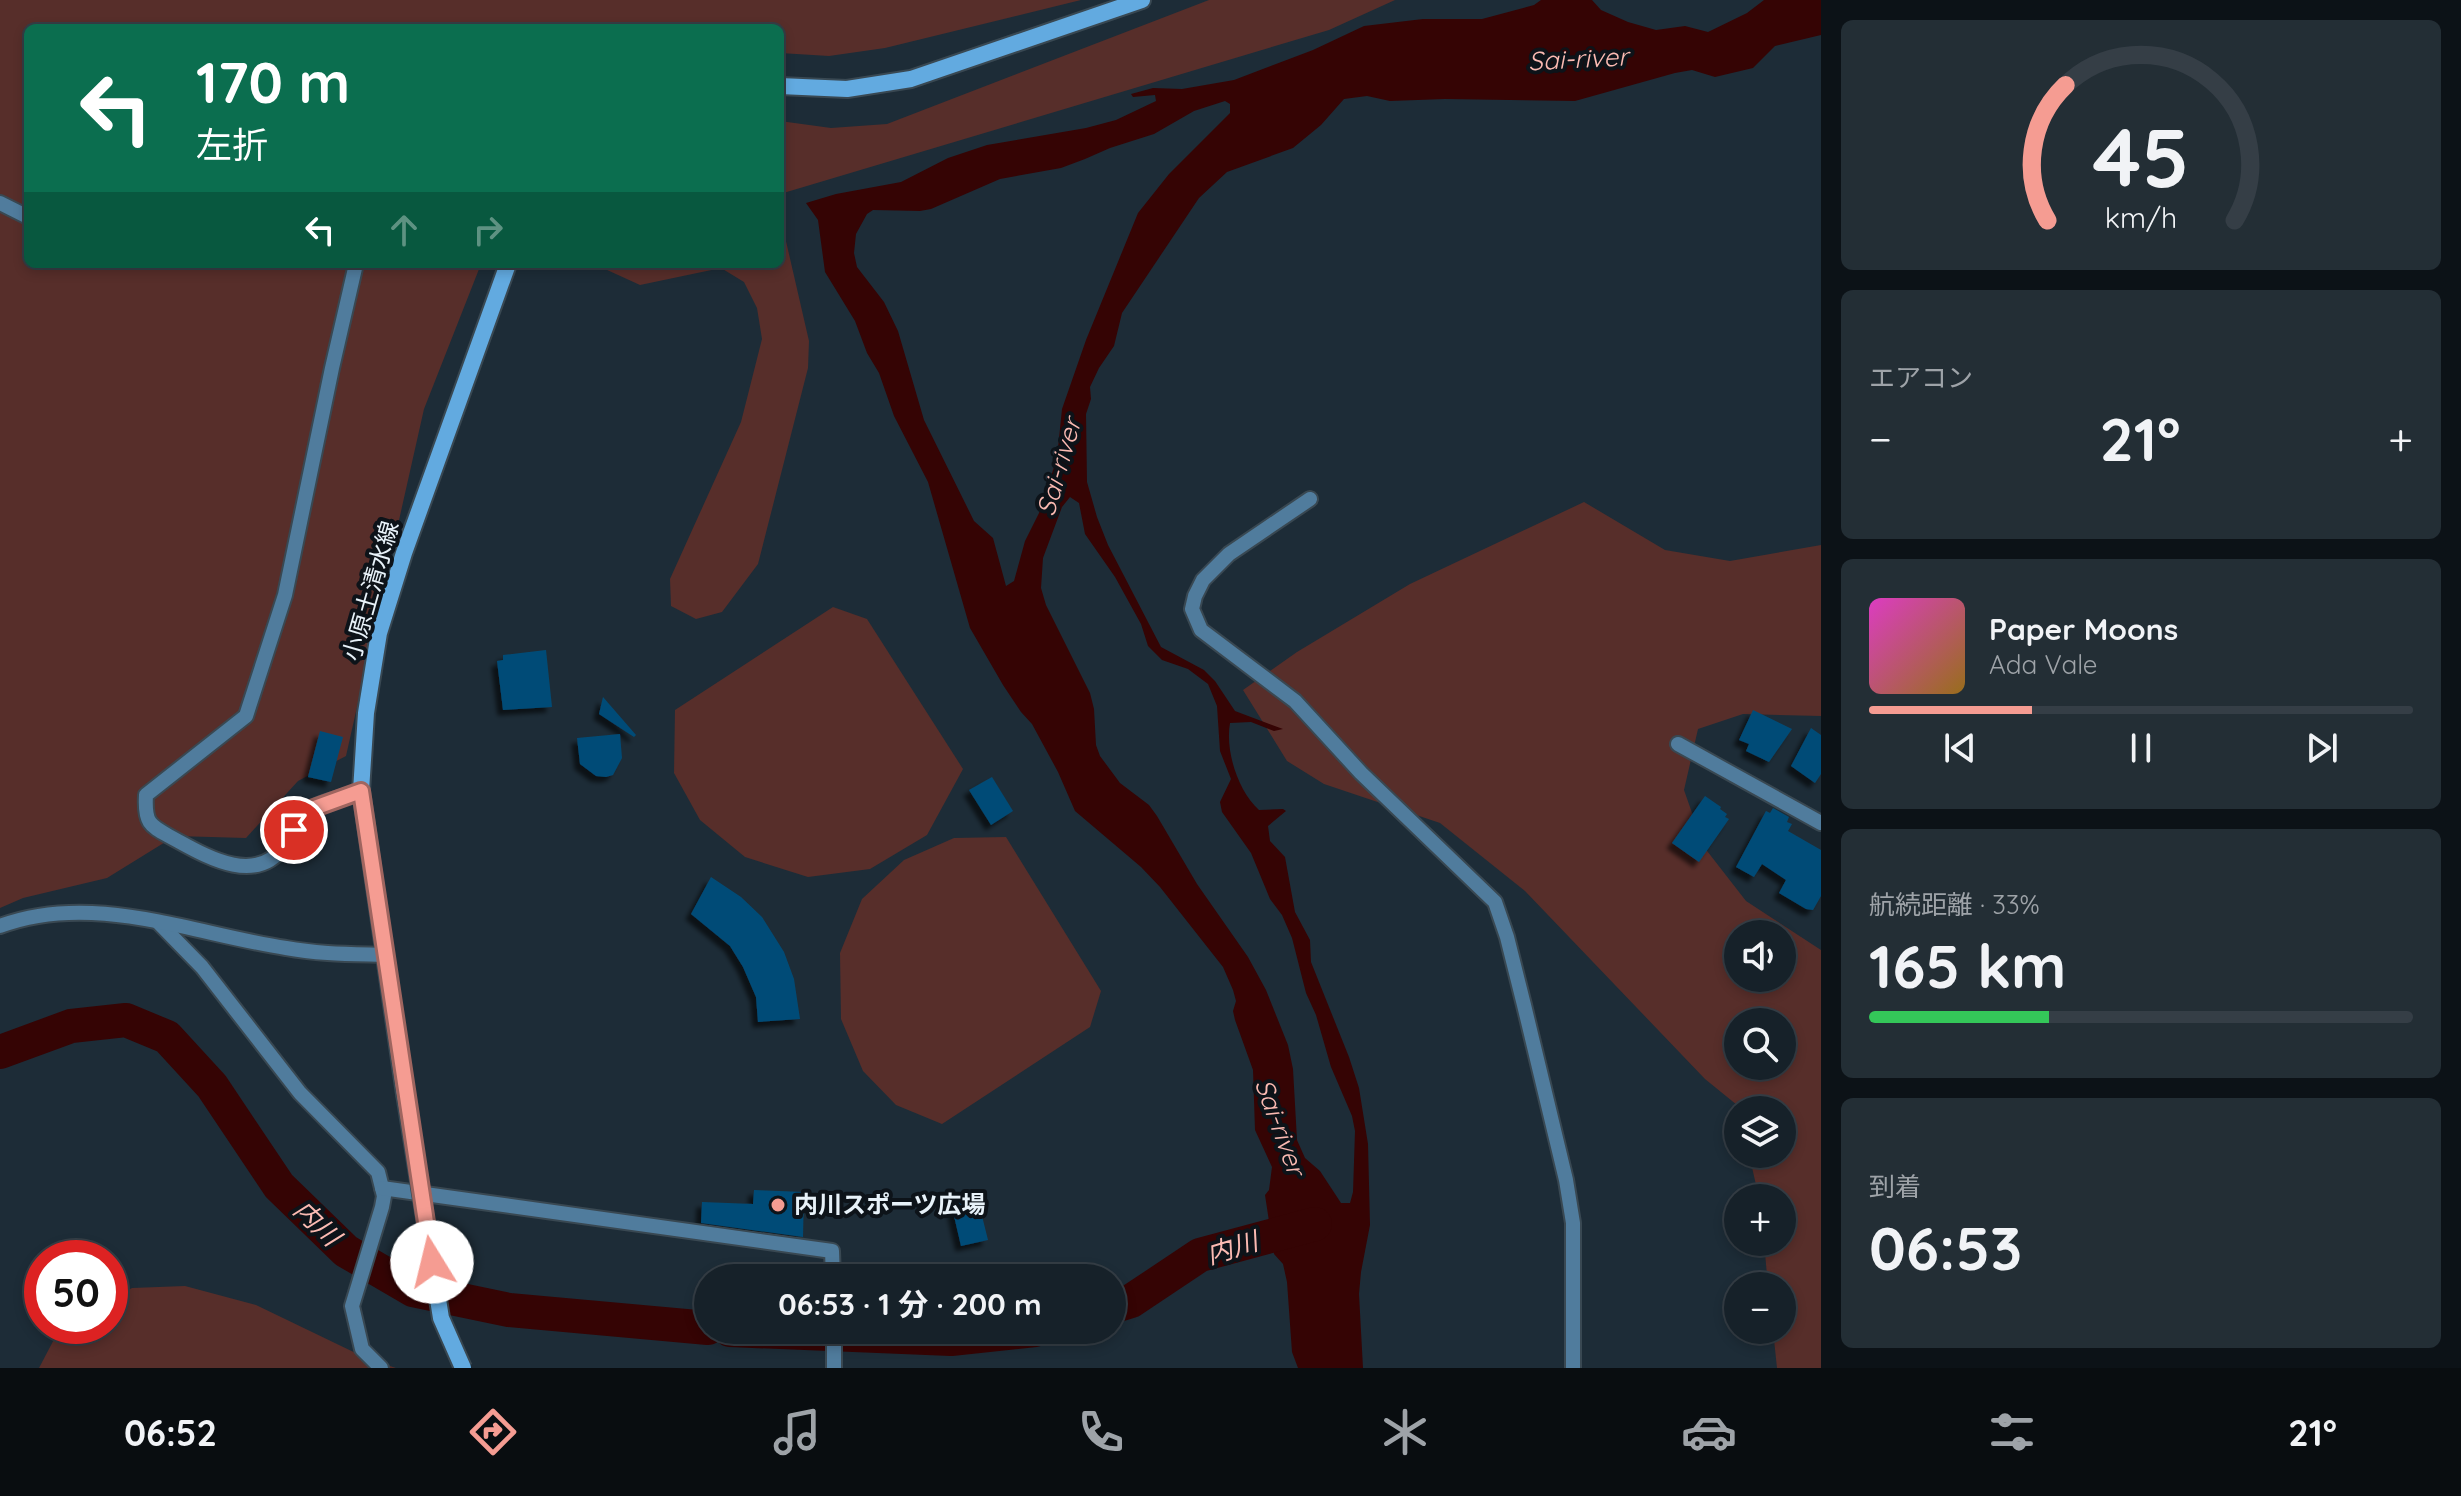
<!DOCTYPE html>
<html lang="ja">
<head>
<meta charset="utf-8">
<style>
	:root { --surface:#162129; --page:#232e35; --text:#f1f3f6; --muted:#9ea3a8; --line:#353e46; --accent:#f59c92 }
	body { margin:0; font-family:Quicksand,"Noto Sans JP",sans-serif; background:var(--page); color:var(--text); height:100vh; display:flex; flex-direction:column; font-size:30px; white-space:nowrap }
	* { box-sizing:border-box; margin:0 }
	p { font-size:26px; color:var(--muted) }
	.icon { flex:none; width:44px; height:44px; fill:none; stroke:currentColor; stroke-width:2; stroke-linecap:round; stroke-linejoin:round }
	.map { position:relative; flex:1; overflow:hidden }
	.drawer { display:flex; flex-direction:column; gap:20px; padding:20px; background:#0c1217; width:640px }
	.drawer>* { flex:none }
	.top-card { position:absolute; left:24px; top:24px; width:760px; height:244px; border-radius:12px; box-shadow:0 4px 12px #0003,0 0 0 2px var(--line); background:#0b6e4f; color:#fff; overflow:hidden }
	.buttons { position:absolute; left:1724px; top:920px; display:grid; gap:16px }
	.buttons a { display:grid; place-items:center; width:72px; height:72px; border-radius:50%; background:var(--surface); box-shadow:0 4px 12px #0003,0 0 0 2px var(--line); font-size:40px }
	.speed { position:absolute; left:24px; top:1240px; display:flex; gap:16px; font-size:40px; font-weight:700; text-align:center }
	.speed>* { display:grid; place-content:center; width:104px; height:104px; border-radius:50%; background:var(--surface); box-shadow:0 4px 12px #0003,0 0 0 2px var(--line); line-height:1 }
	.speed .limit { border:12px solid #d22; background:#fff; color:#111 }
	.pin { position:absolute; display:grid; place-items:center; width:68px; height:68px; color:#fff; margin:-34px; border:4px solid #fff; border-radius:50%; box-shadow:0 2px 8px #0007 }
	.me { position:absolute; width:88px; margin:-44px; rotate:351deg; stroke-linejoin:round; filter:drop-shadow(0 0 6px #0008) }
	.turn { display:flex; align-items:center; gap:28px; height:168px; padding:0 40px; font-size:36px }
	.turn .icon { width:104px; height:104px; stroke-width:2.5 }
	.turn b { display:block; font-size:56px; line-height:68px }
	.lanes { display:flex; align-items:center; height:76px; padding:0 40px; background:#0003; justify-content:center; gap:40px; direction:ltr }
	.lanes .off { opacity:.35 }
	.big { font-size:60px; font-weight:700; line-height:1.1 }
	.drawer .card { flex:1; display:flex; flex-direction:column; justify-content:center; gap:12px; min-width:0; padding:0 28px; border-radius:12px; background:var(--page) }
	.drawer .dial { align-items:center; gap:0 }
	.dial svg { height:208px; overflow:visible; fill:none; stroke:var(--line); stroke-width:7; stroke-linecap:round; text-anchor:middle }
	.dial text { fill:var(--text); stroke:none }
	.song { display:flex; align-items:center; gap:24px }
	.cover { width:96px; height:96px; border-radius:12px; background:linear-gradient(135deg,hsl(310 70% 55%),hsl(40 70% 35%)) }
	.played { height:8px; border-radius:4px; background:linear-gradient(90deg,var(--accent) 30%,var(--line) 30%) }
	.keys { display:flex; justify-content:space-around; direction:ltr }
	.heat { display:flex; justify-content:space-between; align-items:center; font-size:44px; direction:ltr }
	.charge { height:12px; border-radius:6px; background:linear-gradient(90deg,#34c759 33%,var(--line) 0) }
	.trip { position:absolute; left:694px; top:1264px; width:432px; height:80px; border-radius:40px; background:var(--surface); box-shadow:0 4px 12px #0003,0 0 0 2px var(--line); font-weight:700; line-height:80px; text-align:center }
	.tab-bar { display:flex; height:128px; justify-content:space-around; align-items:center; background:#090d10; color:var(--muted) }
	.tab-bar .icon { width:56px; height:56px }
	.tab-bar .selected { color:var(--accent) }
	.tab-bar b { font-size:36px; color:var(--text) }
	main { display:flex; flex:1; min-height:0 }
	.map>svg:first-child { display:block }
</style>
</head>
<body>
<main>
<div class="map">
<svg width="1821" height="1368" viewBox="0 0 1821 1368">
	<defs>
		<filter id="shadow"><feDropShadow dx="-5.5" dy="5.5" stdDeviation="2" flood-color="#0009"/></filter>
	</defs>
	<rect width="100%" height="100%" fill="#1d2c37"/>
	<g fill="#572e2a" fill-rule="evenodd">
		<polygon points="0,0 1081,0 885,48 829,56 780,53 780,28 28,28 28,264 481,264 424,409 346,756 298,781 246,838 175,836 107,878 23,898 0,908"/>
		<polygon points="1209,0 1395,0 1329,30 780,194 780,121 831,128 887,124"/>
		<polygon points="780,215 809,341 808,368 758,564 722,612 696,619 671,606 670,579 741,422 762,339 757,308 744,282 721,268 640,285 594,264 780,264"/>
		<path d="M1584 502 1665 550 1730 561 1821 545V716L1743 714 1698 729 1684 790 1704 847 1746 901 1821 950V1368H1777L1773 1330H1782V1286H1768L1764 1242H1782V1198H1759L1749 1154H1782V1110L1738 1111 1737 1105 1705 1079 1525 891 1440 823 1324 784 1287 761 1243 690 1297 652 1410 584ZM1738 934H1782V978H1738ZM1738 1022H1782V1066H1738Z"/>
		<polygon points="833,607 867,619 963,769 927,835 870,869 808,877 745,857 700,820 674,773 675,710"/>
		<polygon points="1006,837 1101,991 1090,1027 942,1124 896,1105 863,1071 841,1019 840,953 862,899 904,860 954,838"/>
		<polygon points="185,1286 256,1305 366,1358 396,1368 39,1368 60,1328 110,1326 110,1300 132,1288"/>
	</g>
	<path fill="#350404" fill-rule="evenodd" d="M1541 0H1592L1601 10 1628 22 1656 30 1685 26 1708 32 1747 13 1764 0H1821V35L1775 46 1753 68 1715 77 1692 70 1675 73 1575 101 1445 99 1390 101 1367 96 1344 99 1321 125 1293 148 1227 172 1199 198 1122 313 1114 346 1099 368 1090 387 1091 399 1086 414 1087 482 1097 517 1108 545 1161 647 1204 670 1215 681 1235 711 1283 729 1274 731 1251 722 1230 723C1225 751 1238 791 1259 810L1283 809 1286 811 1268 826 1270 841 1285 857 1295 912 1310 940 1311 962 1349 1057 1359 1088 1368 1144 1370 1225 1361 1272 1359 1294 1363 1368H1298L1292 1352 1287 1282 1283 1264 1274 1254 1265 1195 1269 1190 1272 1167 1255 1130 1253 1070 1235 1020 1233 1011 1236 1001 1233 990 1223 967 1160 887 1141 867 1075 811 1058 772 1032 724 1021 712 1003 685 970 628 928 482 894 416 879 373 867 353 855 321 825 272 818 220 806 203 836 194 901 182 948 158 987 145 1086 128 1116 120 1156 101 1155 95 1133 97 1131 94 1153 88 1182 89 1234 80 1313 50 1364 26 1423 19H1482L1534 5ZM1225 101 1230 104V113L1169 174 1138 213 1086 340 1062 409 1057 458 1039 513 1025 541 1014 581 1006 586 993 538 974 521 924 420 898 331 884 302 857 267 854 253 856 234 867 214 873 210 920 211 931 209 1000 179 1061 168 1085 159 1110 148 1154 134 1194 111ZM1070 497 1079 503 1085 534 1115 577 1141 624 1148 646 1162 660 1188 669 1208 684 1217 706 1220 751 1231 779 1220 802 1222 812 1251 853 1270 899 1282 915 1292 938 1306 993 1316 1015 1331 1067 1352 1116 1355 1131 1353 1192 1350 1203H1341L1320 1171 1305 1158 1297 1140 1293 1069 1288 1045 1266 990 1248 957 1197 884 1157 816 1149 805 1120 783 1100 756 1096 745 1094 709 1090 693 1046 605 1041 588 1043 558 1062 507Z"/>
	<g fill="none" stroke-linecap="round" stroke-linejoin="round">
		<g stroke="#350404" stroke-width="34">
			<polyline points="0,1052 71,1026 126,1020 167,1037 212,1086 279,1186 346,1251 413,1290 509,1310 708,1328"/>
			<polyline points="1112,1307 1131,1301 1200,1255 1315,1224"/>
			<polyline points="730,1330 951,1339 1035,1330"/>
		</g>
	</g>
	<g fill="#004c77" filter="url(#shadow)">
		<polygon points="546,650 552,707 503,710 497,661 503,660 503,655"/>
		<polygon points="603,697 636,735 634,737 599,714"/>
		<polygon points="1753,710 1792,729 1769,762 1746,751 1749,744 1739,740"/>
		<polygon points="1811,728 1821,735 1821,774 1815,783 1791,766"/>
		<polygon points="320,731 343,737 331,782 308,777"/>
		<polygon points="620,734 622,758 613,775 606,777 596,776 580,764 577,738"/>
		<polygon points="992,777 1013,811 991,825 969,790"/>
		<polygon points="1705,796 1721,807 1720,809 1727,814 1725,817 1729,819 1699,862 1672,843"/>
		<polygon points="1773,808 1789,817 1787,822 1792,824 1788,831 1821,850 1821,896 1813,910 1806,909 1779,893 1786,880 1762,864 1754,877 1736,867 1766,811 1770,813"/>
		<polygon points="711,877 741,897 762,917 784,952 794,979 800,1019 758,1022 756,997 743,967 730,946 691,914"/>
		<polygon points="754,1190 804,1192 803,1237 701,1223 702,1202 753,1204"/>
		<polygon points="977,1196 988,1240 961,1246 951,1203"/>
	</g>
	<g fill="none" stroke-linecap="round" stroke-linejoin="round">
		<g stroke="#394852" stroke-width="18">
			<g id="street">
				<polyline points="0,203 28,217"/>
				<path d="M356 264 332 368 285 595 246 716 146 795C144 827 152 826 178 841 209 858 257 885 284 846 291 836 298 816 308 810 323 801 345 797 361 791"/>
				<polyline points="1310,499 1229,554 1203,580 1195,596 1192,609 1201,630 1295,701 1361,773 1495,902 1507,937 1524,1005 1566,1180 1573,1223 1573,1368"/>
				<polyline points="1678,744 1821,823"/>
				<polyline points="159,923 202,967 300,1093 378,1172 384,1196 382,1207 352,1306 362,1349 381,1368"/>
				<path d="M0 926C93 891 193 934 286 948 318 954 352 954 384 955"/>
				<polyline points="382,1188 832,1251 833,1278"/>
				<polyline points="834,1330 834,1368"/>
			</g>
		</g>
		<g stroke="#394852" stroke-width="20">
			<g id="secondary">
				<polyline points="780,86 847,89 911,79 1142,0"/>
				<polyline points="405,1094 361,791 366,713 379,633 404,553 508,264"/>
			</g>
		</g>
		<use href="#street" stroke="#507c9d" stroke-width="14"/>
		<use href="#secondary" stroke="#62aae0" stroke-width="16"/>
		<g stroke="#394852" stroke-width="20" stroke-linecap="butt">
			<polyline id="secondary-bridge" points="405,1094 441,1318 463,1368"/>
		</g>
		<use href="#secondary-bridge" stroke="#62aae0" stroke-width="16"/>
	</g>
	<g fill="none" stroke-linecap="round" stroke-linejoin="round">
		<g stroke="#9f655f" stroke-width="20">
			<polyline id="route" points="294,830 306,811 361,791 432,1262"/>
		</g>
		<use href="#route" stroke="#f59c92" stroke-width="14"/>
	</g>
	<circle fill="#f59c92" stroke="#0d1319" stroke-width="3" cx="778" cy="1205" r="8"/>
	<g text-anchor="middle" stroke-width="8" stroke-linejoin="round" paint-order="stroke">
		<g font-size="24" fill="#e8f2f9" stroke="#0d1319">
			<text transform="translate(371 591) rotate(-74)" y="8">小原土清水線</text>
		</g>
		<g font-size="24" font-weight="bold" fill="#e8f2f9" stroke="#0d1319" text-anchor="start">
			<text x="794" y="1213">内川スポーツ広場</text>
		</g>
		<g font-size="26" font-style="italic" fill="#fbbab2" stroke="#0d1319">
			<text transform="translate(1578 59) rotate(-3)" y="9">Sai-river</text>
			<text transform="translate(1059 467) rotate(-74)" y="9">Sai-river</text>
			<text transform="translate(1280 1127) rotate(70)" y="9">Sai-river</text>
			<text transform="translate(317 1223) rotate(44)" y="9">内川</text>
			<text transform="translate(1232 1248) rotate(-17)" y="9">内川</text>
		</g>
	</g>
</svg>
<div class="buttons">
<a><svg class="icon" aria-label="sound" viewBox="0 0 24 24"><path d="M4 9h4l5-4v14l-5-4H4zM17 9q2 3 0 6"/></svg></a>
<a><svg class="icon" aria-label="search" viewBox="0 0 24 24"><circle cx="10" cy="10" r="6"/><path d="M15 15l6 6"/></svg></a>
<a><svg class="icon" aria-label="layers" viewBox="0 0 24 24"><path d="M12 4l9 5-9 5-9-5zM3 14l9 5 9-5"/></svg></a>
<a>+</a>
<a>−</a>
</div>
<div class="speed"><div class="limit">50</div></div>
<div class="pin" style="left:294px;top:830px;background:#d93025"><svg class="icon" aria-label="arrive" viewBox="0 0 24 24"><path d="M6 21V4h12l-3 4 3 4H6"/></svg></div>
<svg class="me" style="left:432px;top:1262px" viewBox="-20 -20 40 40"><circle r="19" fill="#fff"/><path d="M0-13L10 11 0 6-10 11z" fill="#f59c92"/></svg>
<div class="trip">06:53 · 1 分 · 200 m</div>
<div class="top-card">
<div class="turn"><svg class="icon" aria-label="left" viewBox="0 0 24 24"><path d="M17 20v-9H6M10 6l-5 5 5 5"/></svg><div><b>170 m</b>左折</div></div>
<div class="lanes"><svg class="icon" aria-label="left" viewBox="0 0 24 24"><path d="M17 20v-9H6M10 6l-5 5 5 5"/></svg><svg class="icon off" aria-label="ahead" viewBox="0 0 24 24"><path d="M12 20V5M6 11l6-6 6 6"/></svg><svg class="icon off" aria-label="right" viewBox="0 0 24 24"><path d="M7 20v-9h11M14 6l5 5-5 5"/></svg></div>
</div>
</div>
<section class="drawer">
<div class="card dial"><svg viewBox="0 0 100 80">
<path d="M14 69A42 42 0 1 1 86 69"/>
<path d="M14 69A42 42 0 0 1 21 17" stroke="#f59c92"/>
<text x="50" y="56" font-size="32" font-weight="700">45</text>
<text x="50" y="72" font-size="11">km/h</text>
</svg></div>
<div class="card"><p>エアコン</p>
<div class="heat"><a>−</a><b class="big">21°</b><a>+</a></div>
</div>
<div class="card">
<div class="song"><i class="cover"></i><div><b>Paper Moons</b><p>Ada Vale</p></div></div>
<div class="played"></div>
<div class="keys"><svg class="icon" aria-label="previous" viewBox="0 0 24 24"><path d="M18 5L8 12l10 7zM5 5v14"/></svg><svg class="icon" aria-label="pause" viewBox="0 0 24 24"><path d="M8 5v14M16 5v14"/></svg><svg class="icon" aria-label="next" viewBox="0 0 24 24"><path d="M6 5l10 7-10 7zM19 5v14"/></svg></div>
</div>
<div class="card"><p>航続距離 · 33%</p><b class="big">165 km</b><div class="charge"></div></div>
<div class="card"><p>到着</p><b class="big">06:53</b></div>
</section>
</main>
<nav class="tab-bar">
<b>06:52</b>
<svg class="icon selected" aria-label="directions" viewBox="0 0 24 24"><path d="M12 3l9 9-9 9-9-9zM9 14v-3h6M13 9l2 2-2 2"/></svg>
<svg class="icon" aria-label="music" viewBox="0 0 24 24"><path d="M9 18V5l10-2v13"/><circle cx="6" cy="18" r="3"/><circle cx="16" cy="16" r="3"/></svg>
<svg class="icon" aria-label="phone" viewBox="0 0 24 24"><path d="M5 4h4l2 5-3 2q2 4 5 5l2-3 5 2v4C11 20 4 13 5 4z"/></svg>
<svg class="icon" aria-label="climate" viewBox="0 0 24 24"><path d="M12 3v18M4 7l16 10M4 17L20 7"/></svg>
<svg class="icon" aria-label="car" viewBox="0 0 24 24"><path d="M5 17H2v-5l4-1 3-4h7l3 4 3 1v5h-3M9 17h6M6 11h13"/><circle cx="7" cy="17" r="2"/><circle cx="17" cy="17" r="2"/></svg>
<svg class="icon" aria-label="filters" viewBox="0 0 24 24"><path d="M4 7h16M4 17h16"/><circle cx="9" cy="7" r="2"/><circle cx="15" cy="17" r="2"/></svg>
<b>21°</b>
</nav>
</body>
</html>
